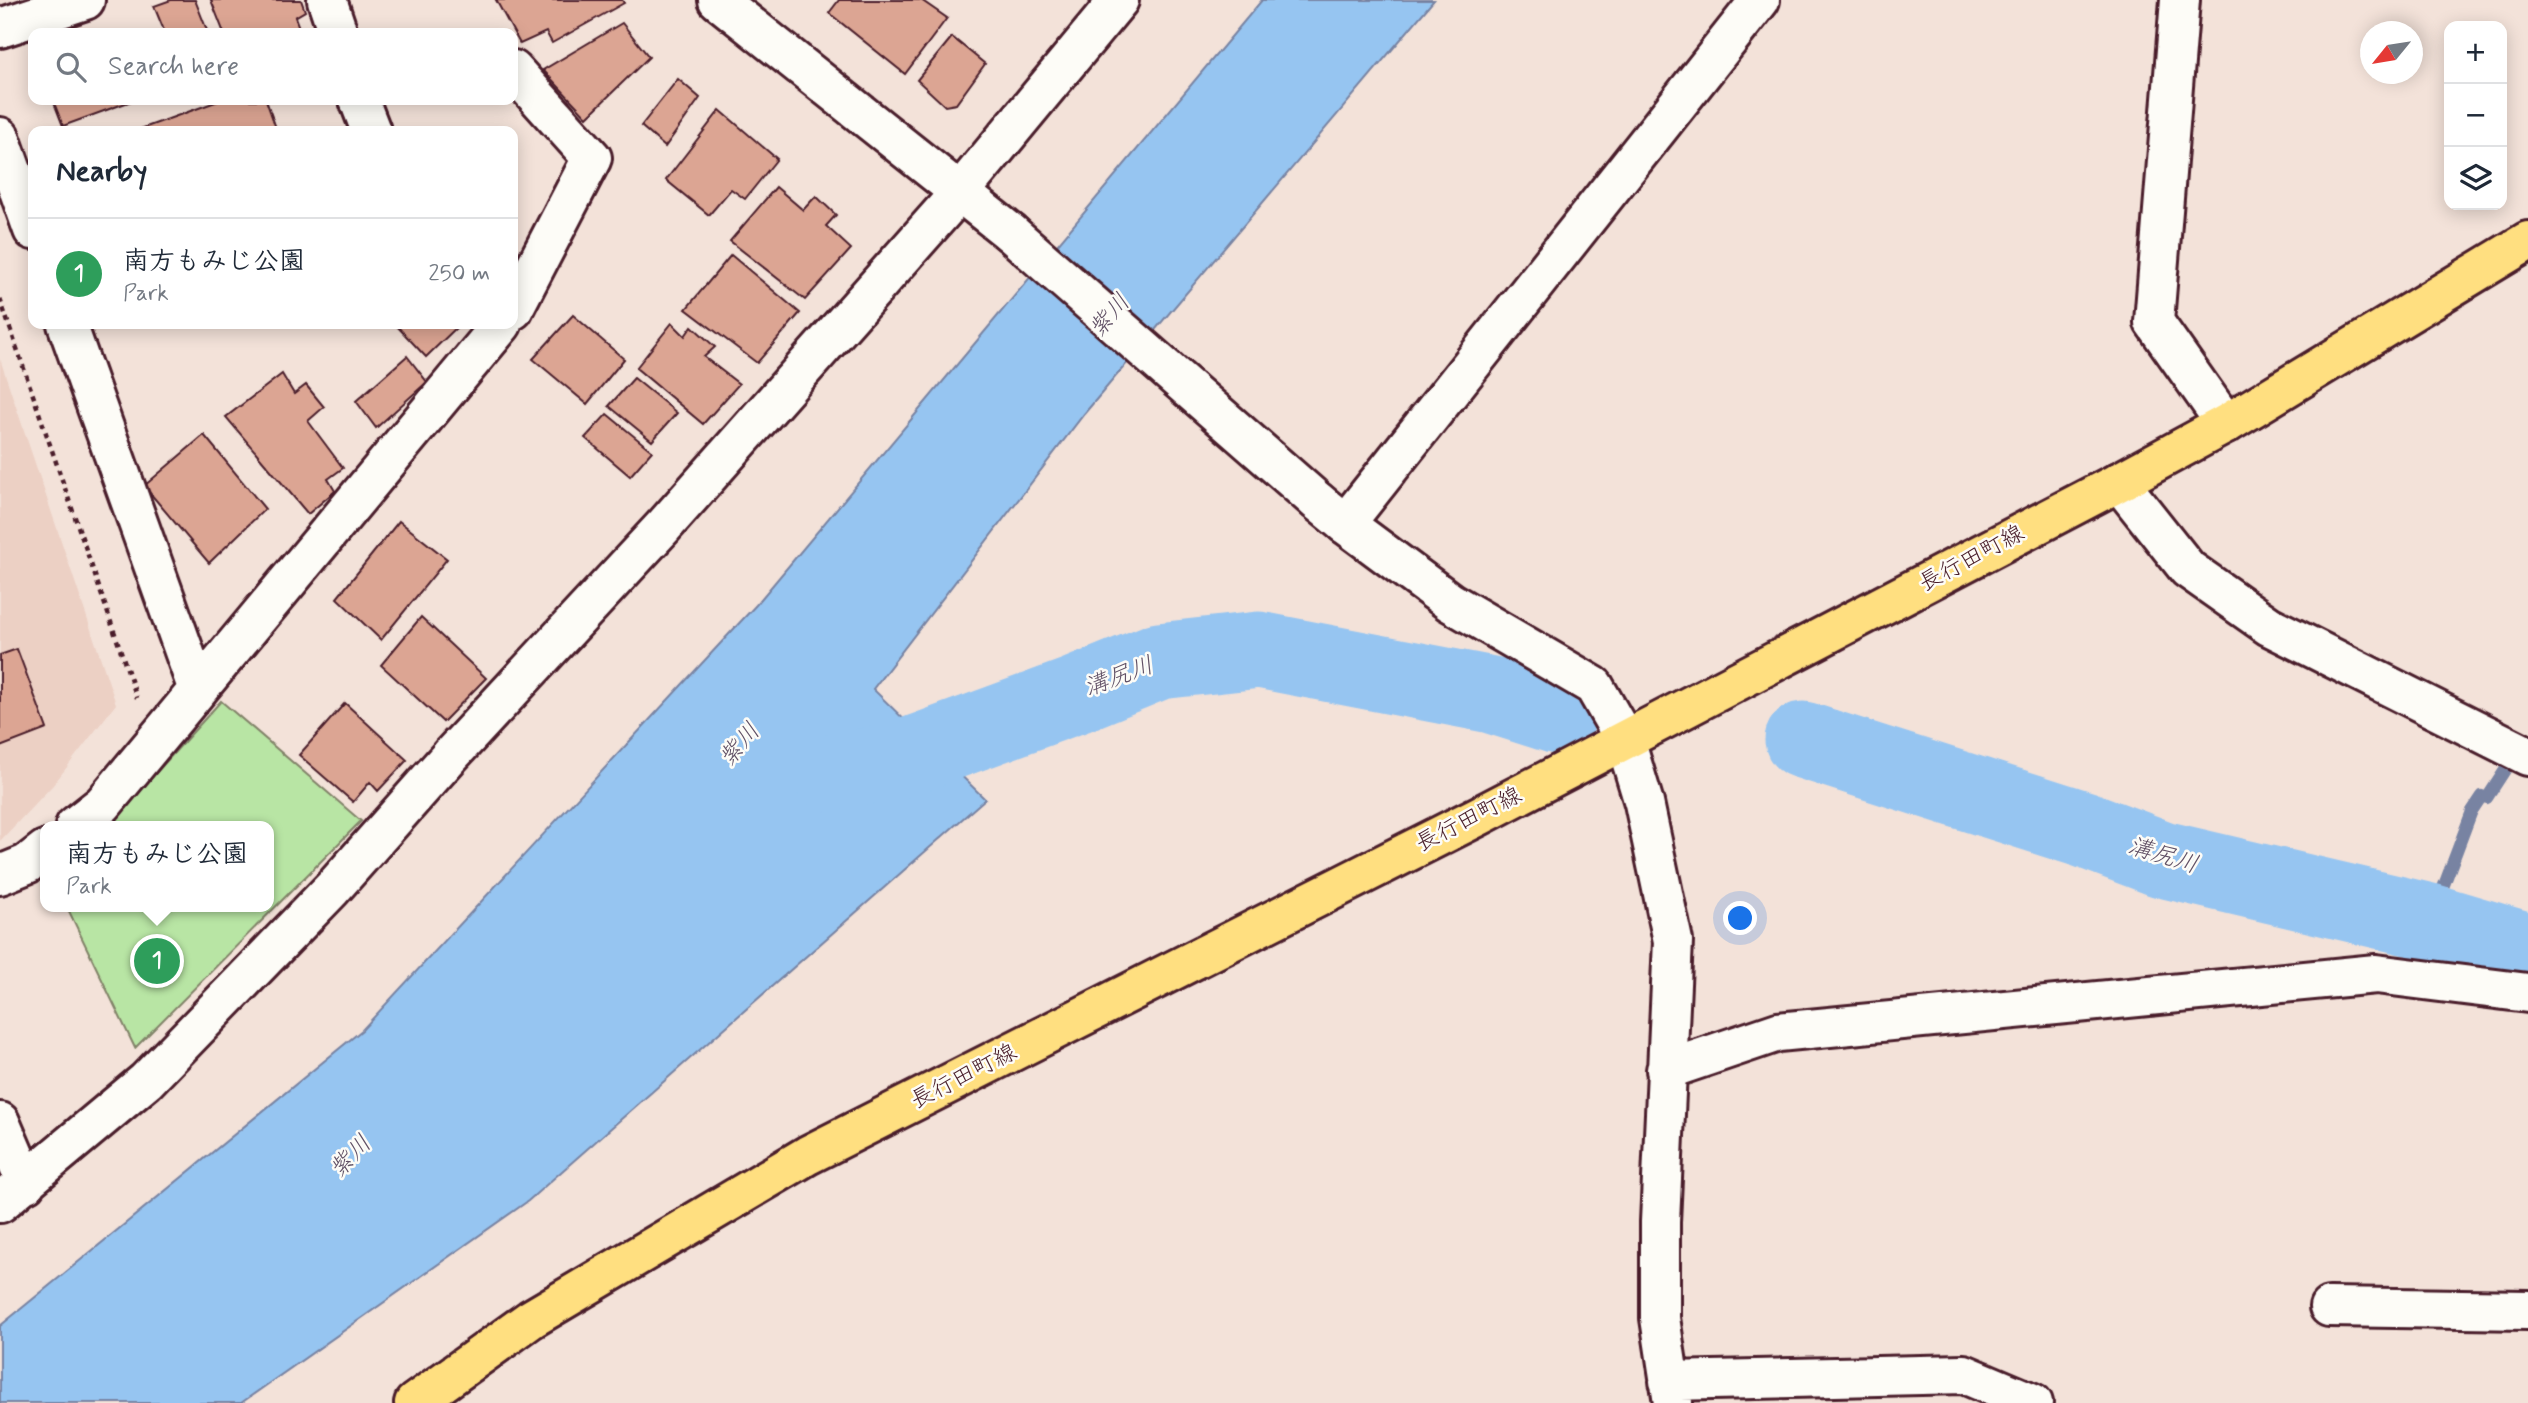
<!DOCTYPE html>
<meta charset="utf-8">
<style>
body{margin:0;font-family:Mynerve,"Klee One",sans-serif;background:#f2f2f3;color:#1f2937}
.controls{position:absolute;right:21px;top:21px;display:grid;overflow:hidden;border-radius:14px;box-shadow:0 4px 18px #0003}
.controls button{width:63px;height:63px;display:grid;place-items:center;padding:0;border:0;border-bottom:2px solid #e0e1e3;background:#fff;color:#1f2937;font:35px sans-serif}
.compass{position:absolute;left:2360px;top:21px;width:63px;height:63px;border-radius:50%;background:#fff;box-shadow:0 4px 18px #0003;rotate:240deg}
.you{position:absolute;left:1741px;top:919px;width:24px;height:24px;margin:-18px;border:5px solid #fff;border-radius:50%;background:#1a73e8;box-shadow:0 0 0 10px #1a73e833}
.badge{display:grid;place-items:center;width:46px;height:46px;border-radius:50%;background:#0b8043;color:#fff;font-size:23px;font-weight:700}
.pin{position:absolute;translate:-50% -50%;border:4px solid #fff;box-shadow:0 2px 7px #0006}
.popup{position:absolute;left:40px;top:821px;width:234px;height:91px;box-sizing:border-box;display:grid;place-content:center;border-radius:14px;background:#fff;filter:drop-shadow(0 2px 5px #0005);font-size:23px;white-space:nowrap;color:#747a83}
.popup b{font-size:26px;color:#1f2937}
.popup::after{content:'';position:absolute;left:50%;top:100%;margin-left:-14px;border:14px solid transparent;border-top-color:#fff}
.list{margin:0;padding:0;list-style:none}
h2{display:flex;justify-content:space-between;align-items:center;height:91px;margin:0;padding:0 28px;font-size:30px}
h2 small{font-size:23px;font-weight:400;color:#747a83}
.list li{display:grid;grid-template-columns:46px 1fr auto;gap:21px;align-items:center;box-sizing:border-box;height:112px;padding:0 28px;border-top:2px solid #e0e1e3}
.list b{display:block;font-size:26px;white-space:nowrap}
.list p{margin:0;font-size:23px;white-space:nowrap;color:#747a83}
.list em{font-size:23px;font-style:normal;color:#747a83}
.icon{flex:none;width:38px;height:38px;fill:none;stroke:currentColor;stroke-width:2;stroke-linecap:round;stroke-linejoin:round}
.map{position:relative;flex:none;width:2528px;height:1403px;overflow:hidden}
.search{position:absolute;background:#fff;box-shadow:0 4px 18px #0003;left:28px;top:28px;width:490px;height:77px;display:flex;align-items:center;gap:18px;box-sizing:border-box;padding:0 24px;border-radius:14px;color:#747a83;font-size:26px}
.panel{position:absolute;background:#fff;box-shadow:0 4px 18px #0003;left:28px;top:126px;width:490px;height:203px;border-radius:14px}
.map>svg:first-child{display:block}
.built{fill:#ecd0c4}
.green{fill:#b8e5a4;stroke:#818268;stroke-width:2}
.water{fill:#96c5f1;stroke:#7883a2;stroke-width:2}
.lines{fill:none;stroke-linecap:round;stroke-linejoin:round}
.stream{stroke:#7883a2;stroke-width:12}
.river{stroke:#96c5f1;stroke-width:77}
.building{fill:#dca593;stroke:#4a1f2b;stroke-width:2}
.minor-casing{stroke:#4a1f2b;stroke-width:44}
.tertiary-casing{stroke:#4a1f2b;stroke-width:44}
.primary-casing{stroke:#4a1f2b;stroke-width:44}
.path{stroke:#4a1f2b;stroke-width:4.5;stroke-dasharray:5 5;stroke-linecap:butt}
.minor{stroke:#fdfcf7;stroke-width:38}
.tertiary{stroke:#fdfcf7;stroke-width:38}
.primary{stroke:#ffdf80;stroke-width:38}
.labels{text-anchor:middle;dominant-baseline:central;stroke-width:5;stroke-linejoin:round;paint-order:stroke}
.street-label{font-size:23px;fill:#4a1f2b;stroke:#fdfcf7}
.water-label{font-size:24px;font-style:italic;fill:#615166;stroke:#fdfcf7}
</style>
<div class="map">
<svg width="2528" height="1403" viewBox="0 0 2528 1403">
<rect width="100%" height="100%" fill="#f3e2d9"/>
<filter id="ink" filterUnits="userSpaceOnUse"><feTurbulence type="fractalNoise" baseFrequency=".0143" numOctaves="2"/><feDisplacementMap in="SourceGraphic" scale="14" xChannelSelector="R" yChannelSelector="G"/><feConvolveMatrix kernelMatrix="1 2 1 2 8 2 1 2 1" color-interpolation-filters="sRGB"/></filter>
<g filter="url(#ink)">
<path class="built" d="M0 359 116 704 53 785 0 841Z"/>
<path class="green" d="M221 701 361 821 135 1048 67 907H269V826H108Z"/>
<path class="water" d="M1262 0H1434L1084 414 873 689 985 799 528 1201 241 1403H0V1326L362 1030 756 605Z"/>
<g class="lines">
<path class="stream" d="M2430 922 2472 811 2482 796 2487 798 2516 753"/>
<path class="river" d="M1803 740 2083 829 2162 859 2430 922 2528 951
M830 773 899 760 1076 695 1159 661 1259 650 1492 695 1558 716"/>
</g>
<path class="building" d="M171 0H195L208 33H165L154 6Z
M211 0H301L305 11 295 17 301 33H224Z
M496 0H622L624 3 552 43 546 32 520 44Z
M839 0H921L947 18 905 74 829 13Z
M622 23 649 57 587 117 543 70Z
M952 37 985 64 956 104 945 106 917 80Z
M678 79 700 98 665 147 641 126Z
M53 100H134L63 126Z
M221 100H266L277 131H135Z
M720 110 777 159 745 199 731 189 709 215 666 180Z
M776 187 803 210 816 196 836 215 826 226 851 249 805 300 730 241Z
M731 255 800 313 757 363 686 309Z
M573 315 624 359 587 404 533 359Z
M672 323 685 336 692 326 715 347 704 357 739 384 703 424 636 368Z
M395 324H460L426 357Z
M407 356 427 382 376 428 356 401Z
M282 374 294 394 306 385 324 407 308 421 343 468 328 479 335 491 308 514 226 417Z
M634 378 677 413 652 441 609 406Z
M607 414 652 451 630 476 585 438Z
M204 435 265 509 209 563 144 486Z
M399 521 447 559 381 640 337 598Z
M421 617 486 678 443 722 381 665Z
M17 649 47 729 0 747V655Z
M345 703 407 760 378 791 370 782 353 802 299 755Z"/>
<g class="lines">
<defs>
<path id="minor" d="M327 0 338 33
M2180 0 2154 322 2226 424
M0 28 85 0
M513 70 592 158 513 310
M359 100 371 131
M0 137 33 230
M1011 233 1317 501
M67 324 198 690
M2119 482 2188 569 2269 626 2528 756
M1345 524 1760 0
M1625 740 1644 803 1673 941 1660 1222V1318L1673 1403
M75 826 103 804 502 324
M0 875 27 864 45 850
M1666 1070 1778 1032 2376 974 2528 993
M0 1122 26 1183
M0 1203 146 1081 332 889 450 756 664 526 961 191 1119 0
M2329 1307 2528 1310
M1669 1381 1964 1374 2033 1403"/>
<path id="tertiary" d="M718 0 1011 233
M1317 501 1345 524 1450 602 1594 686 1625 740"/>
<path id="primary" d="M414 1403 531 1319 808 1155 1479 816 2119 482 2226 424 2528 241"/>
</defs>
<use href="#minor" class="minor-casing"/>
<use href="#tertiary" class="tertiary-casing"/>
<use href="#primary" class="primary-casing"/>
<path class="path" d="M0 299 137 698"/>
<use href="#minor" class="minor"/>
<use href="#tertiary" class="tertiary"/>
<use href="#primary" class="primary"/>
</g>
</g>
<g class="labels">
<g class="street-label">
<text transform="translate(1972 559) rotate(-28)">長行田町線</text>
<text transform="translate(1469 820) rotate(-27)">長行田町線</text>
<text transform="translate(964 1077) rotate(-27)">長行田町線</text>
</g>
<g class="water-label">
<text transform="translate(1110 316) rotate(-49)">紫川</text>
<text transform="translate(1119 677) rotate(-20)">溝尻川</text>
<text transform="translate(740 745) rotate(-49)">紫川</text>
<text transform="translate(2163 856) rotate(17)">溝尻川</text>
<text transform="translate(351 1157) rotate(-46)">紫川</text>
</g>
</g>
</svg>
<div class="controls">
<button>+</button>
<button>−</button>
<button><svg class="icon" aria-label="layers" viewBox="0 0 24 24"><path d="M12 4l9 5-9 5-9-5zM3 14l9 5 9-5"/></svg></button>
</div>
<svg class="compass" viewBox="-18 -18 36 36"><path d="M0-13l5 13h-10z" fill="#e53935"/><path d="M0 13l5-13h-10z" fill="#747a83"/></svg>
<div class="you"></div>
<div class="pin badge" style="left:157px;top:961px;background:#2e9e5b">1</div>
<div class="popup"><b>南方もみじ公園</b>Park</div>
<div class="search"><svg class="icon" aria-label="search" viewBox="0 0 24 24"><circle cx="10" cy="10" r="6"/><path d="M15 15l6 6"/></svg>Search here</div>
<section class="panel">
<h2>Nearby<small></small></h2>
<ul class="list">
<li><span class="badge" style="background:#2e9e5b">1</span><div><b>南方もみじ公園</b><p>Park</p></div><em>250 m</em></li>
</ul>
</section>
</div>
